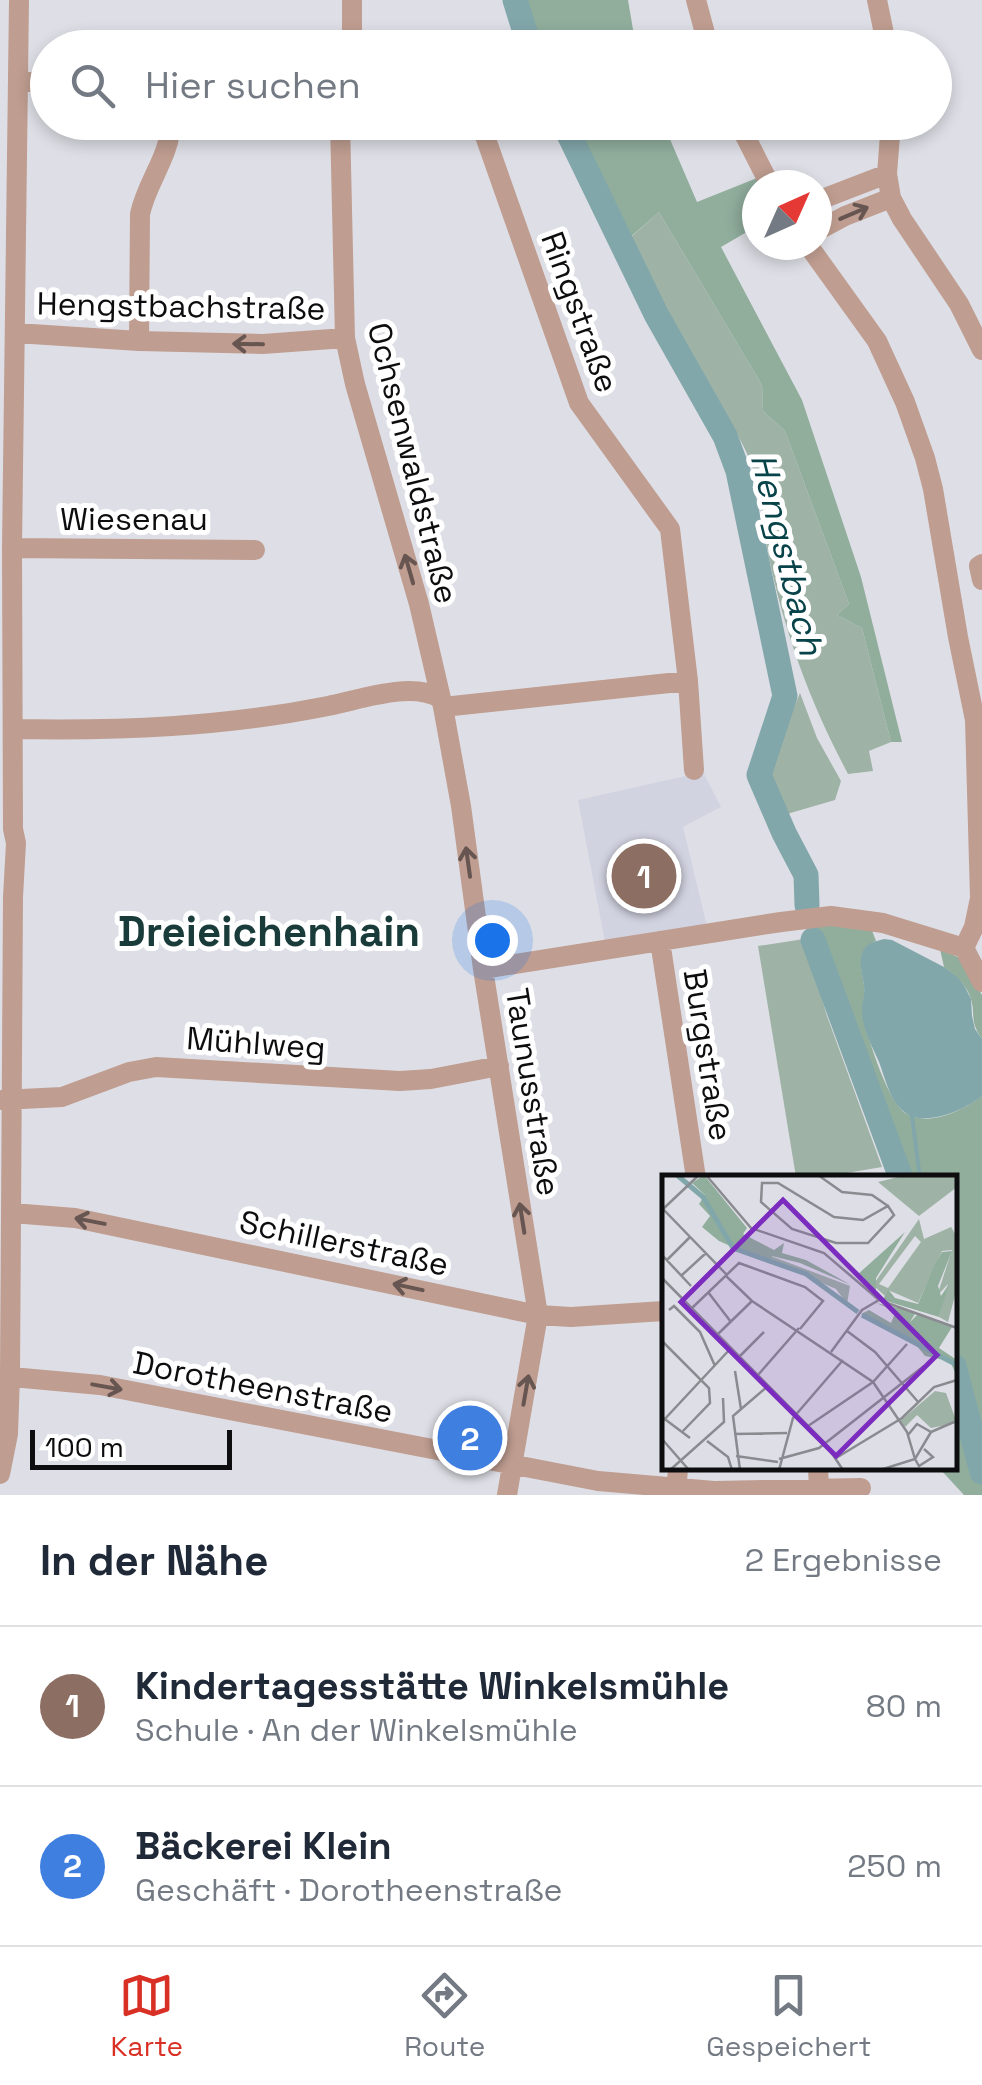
<!DOCTYPE html>
<html lang="de">
<meta charset="utf-8">
<style>
body{margin:0;font-family:"Space Grotesk",sans-serif;background:#f6f6f7;color:#1f2937}
.compass{position:absolute;left:742px;top:170px;width:90px;height:90px;border-radius:50%;background:#fff;box-shadow:0 5px 15px #0003;rotate:45deg}
.scale{position:absolute;left:30px;bottom:25px;width:202px;box-sizing:border-box;padding-left:10px;border:5px solid #0d0d0f;border-top:0;font-size:28px;line-height:35px;white-space:nowrap;color:#0d0d0f;-webkit-text-stroke:8px #fff;paint-order:stroke}
.you{position:absolute;left:492px;top:940px;width:35px;height:35px;margin:-25px;border:8px solid #fff;border-radius:50%;background:#1a73e8;box-shadow:0 0 0 15px #1a73e833}
.badge{display:grid;place-items:center;width:65px;height:65px;border-radius:50%;background:#d93025;color:#fff;font-size:32px;font-weight:700}
.pin{position:absolute;translate:-50% -50%;border:5px solid #fff;box-shadow:0 2px 10px #0006}
.list{margin:0;padding:0;list-style:none}
h2{display:flex;justify-content:space-between;align-items:center;height:130px;margin:0;padding:0 40px;font-size:42px}
h2 small{font-size:32px;font-weight:400;color:#747a83}
.list li{display:grid;grid-template-columns:65px 1fr auto;gap:30px;align-items:center;box-sizing:border-box;height:160px;padding:0 40px;border-top:2px solid #e0e1e3}
.list b{display:block;font-size:38px;white-space:nowrap}
.list p{margin:0;font-size:32px;white-space:nowrap;color:#747a83}
.list em{font-size:32px;font-style:normal;color:#747a83}
.icon{flex:none;width:55px;height:55px;fill:none;stroke:currentColor;stroke-width:2;stroke-linecap:round;stroke-linejoin:round}
.map{position:relative;flex:none;width:982px;height:1495px;overflow:hidden}
.search{position:absolute;background:#fff;box-shadow:0 5px 15px #0003;left:30px;right:30px;top:30px;height:110px;display:flex;align-items:center;gap:25px;box-sizing:border-box;padding:0 35px;border-radius:55px;color:#747a83;font-size:38px}
.sheet{height:450px;background:#fff}
nav{display:flex;justify-content:space-around;align-items:center;box-sizing:border-box;height:140px;border-top:2px solid #e0e1e3;background:#fff;font-size:28px;color:#747a83}
nav a{display:grid;justify-items:center;gap:5px}
nav .on{color:#d93025}
.map>svg:first-child{display:block}
.built{fill:#d1d3e1}
.green{fill:#9eb3a6}
.forest{fill:#91ae9d}
.water{fill:#82a7aa}
.lines{fill:none;stroke-linecap:round;stroke-linejoin:round}
.stream{stroke:#82a7aa;stroke-width:4}
.river{stroke:#82a7aa;stroke-width:25}
.minor{stroke:#bf9d90;stroke-width:20}
.oneway{stroke:#665550}
.labels{text-anchor:middle;dominant-baseline:central;stroke-width:10;stroke-linejoin:round;paint-order:stroke}
.street-label{font-size:32px;fill:#0d0d0f;stroke:#fff}
.water-label{font-size:35px;font-style:italic;fill:#074348;stroke:#fff}
.district-label{font-size:42px;font-weight:bold;fill:#193b39;stroke:#fff}
.inset-river{fill:none;stroke:#82a7aa;stroke-width:5}
.inset-road{fill:none;stroke:#8a8b90;stroke-width:2.5}
.view{fill:#7b2cbf;fill-opacity:0.15;stroke:#7b2cbf;stroke-width:5}
.inset-edge{fill:none;stroke:#0d0d0f;stroke-width:5}
</style>
<div class="map">
<svg width="982" height="1495" viewBox="0 0 982 1495">
<rect width="100%" height="100%" fill="#dedfe6"/>
<path class="built" d="M703 772 721 807 683 827 707 926 605 942 578 800Z"/>
<path class="green" d="M659 212 762 385 763 411 785 431 849 604 837 615 862 628 891 742 869 751 873 771 848 774C810 702 786 637 769 558 763 529 761 487 750 460 735 425 711 395 691 361 668 322 649 279 630 238Z
M800 693 817 738 841 781 835 800 787 814 768 771Z
M804 939 827 1016 882 1167 823 1177H796L758 946Z"/>
<path class="forest" d="M508 0H628L636 47H523Z
M556 123H663L697 202 757 178 762 185H757V226L721 247 802 400 861 577 902 742H891L862 628 837 615 849 604 785 431 763 411 762 385 659 212 617 249Z
M819 925 871 928 876 941C854 952 862 966 864 986 865 998 862 1009 864 1021 869 1041 889 1105 907 1114 931 1127 963 1110 982 1096V1495H964L939 1468H954V1178L893 1177 813 952 809 930Z
M940 949 960 958 982 995V1039C969 1020 976 1017 971 999 967 985 955 976 944 967Z"/>
<path class="water" d="M884 939 892 940 944 967 958 978 965 987 971 999 972 1016 975 1029 982 1039V1096C965 1110 922 1129 903 1111 890 1100 885 1078 879 1062 872 1046 862 1028 862 1010 862 1003 865 995 864 987 863 974 857 961 864 949 869 942 877 941 884 939Z"/>
<g class="lines">
<path class="stream" d="M912 1116 920 1178"/>
<path class="river" d="M515 0 530 48
M563 122 656 314 725 436 738 471 785 696 759 775 784 833 806 875 807 905
M813 940 901 1178
M954 1366 982 1472"/>
<path class="minor" d="M696 0 709 48
M877 0 887 48
M352 48V0
M18 82H48
M340 122 345 338 355 384 419 604 443 707 461 806 483 969 538 1315 507 1495
M738 122 770 185
M891 122 887 174 891 198 902 219 959 304 982 350
M817 201 887 174
M817 231 845 216 891 198
M808 245 877 341 905 402 925 458 933 489 958 637 975 720 980 898 974 927 964 948
M16 333 139 341 263 344 345 338
M139 341 140 214C147 181 170 157 171 122
M12 548 255 550
M982 564 979 566 982 580
M688 681 694 770
M443 707 688 681 670 529 579 403 480 122
M13 729C119 731 224 727 328 706 360 700 410 681 440 698
M660 941 696 1178
M964 948 982 982
M483 969 781 922 831 916 883 923 964 948
M2 1100 62 1097 129 1072 156 1067 400 1081 431 1079 499 1066
M12 1213 75 1218 538 1315 571 1317 664 1311
M0 1376 100 1385 598 1481 714 1491 861 1488
M818 1468 819 1489
M0 1474 8 1434 10 1376 13 897 16 843 13 829 12 548 19 0
M676 1495 678 1468"/>
</g>
<defs><path id="oneway-shaft" d="M-6 0H5M1.5-3L5.5 0L1.5 3" fill="none" stroke-width="1.6" stroke-linecap="round" stroke-linejoin="round" transform="scale(2.5)"/></defs>
<g class="oneway">
<use href="#oneway-shaft" transform="translate(854 213) rotate(-23)"/>
<use href="#oneway-shaft" transform="translate(248 344) rotate(-179)"/>
<use href="#oneway-shaft" transform="translate(409 569) rotate(-106)"/>
<use href="#oneway-shaft" transform="translate(468 862) rotate(-98)"/>
<use href="#oneway-shaft" transform="translate(522 1218) rotate(-99)"/>
<use href="#oneway-shaft" transform="translate(90 1221) rotate(-169)"/>
<use href="#oneway-shaft" transform="translate(408 1287) rotate(-168)"/>
<use href="#oneway-shaft" transform="translate(107 1387) rotate(10)"/>
<use href="#oneway-shaft" transform="translate(526 1390) rotate(-80)"/>
</g>
<g class="labels">
<g class="street-label">
<text transform="translate(181 306) rotate(1)">Hengstbachstraße</text>
<text transform="translate(580 312) rotate(70)">Ringstraße</text>
<text transform="translate(413 463) rotate(76)">Ochsenwaldstraße</text>
<text x="134" y="519">Wiesenau</text>
<text transform="translate(256 1043) rotate(4)">Mühlweg</text>
<text transform="translate(708 1055) rotate(81)">Burgstraße</text>
<text transform="translate(533 1092) rotate(81)">Taunusstraße</text>
<text transform="translate(344 1243) rotate(12)">Schillerstraße</text>
<text transform="translate(263 1387) rotate(11)">Dorotheenstraße</text>
</g>
<g class="water-label">
<text transform="translate(787 554) rotate(76)">Hengstbach</text>
</g>
<g class="district-label">
<text x="269" y="931">Dreieichenhain</text>
</g>
</g>
<g transform="translate(662 1175)">
<rect width="295" height="295" fill="#dedfe6"/>
<path d="M244 0H295V12L257 41 216 7ZM257 44 262 64 289 52 295 62V113L286 147 277 142 286 109 275 121 290 75 280 76 256 128 226 115 223 121 211 110ZM253 61 259 67 226 113 217 109ZM109 81 188 111 185 129 174 114 109 86ZM273 216 284 218 295 248 269 253 255 240 243 252 238 246Z" fill="#9eb3a6" fill-rule="evenodd"/>
<path d="M42 0 85 53 81 59 112 75 122 68 120 78 144 85 189 110 138 88 110 81 109 89 57 66 40 52 48 41 37 29 43 20 30 8ZM243 57 214 103V117L195 100ZM290 76 276 111 279 121 287 109 277 142 221 125 226 114 233 123 256 129 273 89 280 77ZM214 128 254 137 248 147 257 138 290 152 277 173 295 185V202L288 186 263 181 250 165 199 139 207 135 229 148 234 136Z" fill="#91ae9d"/>
<path class="inset-river" d="M15 0 41 22 71 73 144 99 196 137M200 140 295 190"/>
<path class="inset-road" d="M44 0 89 53 162 78 217 125M156 0 180 17 210 20 226 31M100 8H116L172 42 201 45 226 31 232 40 206 68H174L130 54 99 27ZM1 34 64 99M0 35 37 0M0 80 29 111M5 85 28 62M20 100 44 78M63 100 90 126 211 207 245 257 253 284M0 103 163 268 181 295M46 117 69 147M217 125 295 153M30 133 77 88 143 112 161 126 138 154M7 135 12 131 38 157 53 191M185 156 213 177 257 228M56 159 90 126M0 166 47 213 48 228 21 256M169 177 200 135 217 125M77 182 102 157M73 196 79 234M96 200 137 153M0 242 28 263M0 247 69 173M146 251 211 207 245 169M72 259 125 258M246 260 255 249 269 257M0 264 27 295M45 266 66 282 70 295M74 281 116 287M174 283 240 243 272 212 295 205M117 284 157 273 262 191M253 284 257 291 271 282 262 274M8 295 62 247 61 223M78 295 71 241 106 211M117 295 131 243 181 185M218 295 253 284 269 257 292 247"/>
<path class="view" d="M121 25 275 180 174 281 19 127Z"/>
<rect width="295" height="295" class="inset-edge"/>
</g>
</svg>
<svg class="compass" viewBox="-18 -18 36 36"><path d="M0-13l5 13h-10z" fill="#e53935"/><path d="M0 13l5-13h-10z" fill="#747a83"/></svg>
<div class="scale">100 m</div>
<div class="you"></div>
<div class="pin badge" style="left:644px;top:876px;background:#8d6e63">1</div>
<div class="pin badge" style="left:470px;top:1438px;background:#3f7fe0">2</div>
<div class="search"><svg class="icon" aria-label="search" viewBox="0 0 24 24"><circle cx="10" cy="10" r="6"/><path d="M15 15l6 6"/></svg>Hier suchen</div>
</div>
<section class="sheet">
<h2>In der Nähe<small>2 Ergebnisse</small></h2>
<ul class="list">
<li><span class="badge" style="background:#8d6e63">1</span><div><b>Kindertagesstätte Winkelsmühle</b><p>Schule · An der Winkelsmühle</p></div><em>80 m</em></li>
<li><span class="badge" style="background:#3f7fe0">2</span><div><b>Bäckerei Klein</b><p>Geschäft · Dorotheenstraße</p></div><em>250 m</em></li>
</ul>
</section>
<nav>
<a class="on"><svg class="icon" aria-label="map" viewBox="0 0 24 24"><path d="M3 6l6-2 6 2 6-2v14l-6 2-6-2-6 2zM9 4v14M15 6v14"/></svg>Karte</a>
<a><svg class="icon" aria-label="directions" viewBox="0 0 24 24"><path d="M12 3l9 9-9 9-9-9zM9 14v-3h6M13 9l2 2-2 2"/></svg>Route</a>
<a><svg class="icon" aria-label="saved" viewBox="0 0 24 24"><path d="M7 4h10v16l-5-4-5 4z"/></svg>Gespeichert</a>
</nav>
